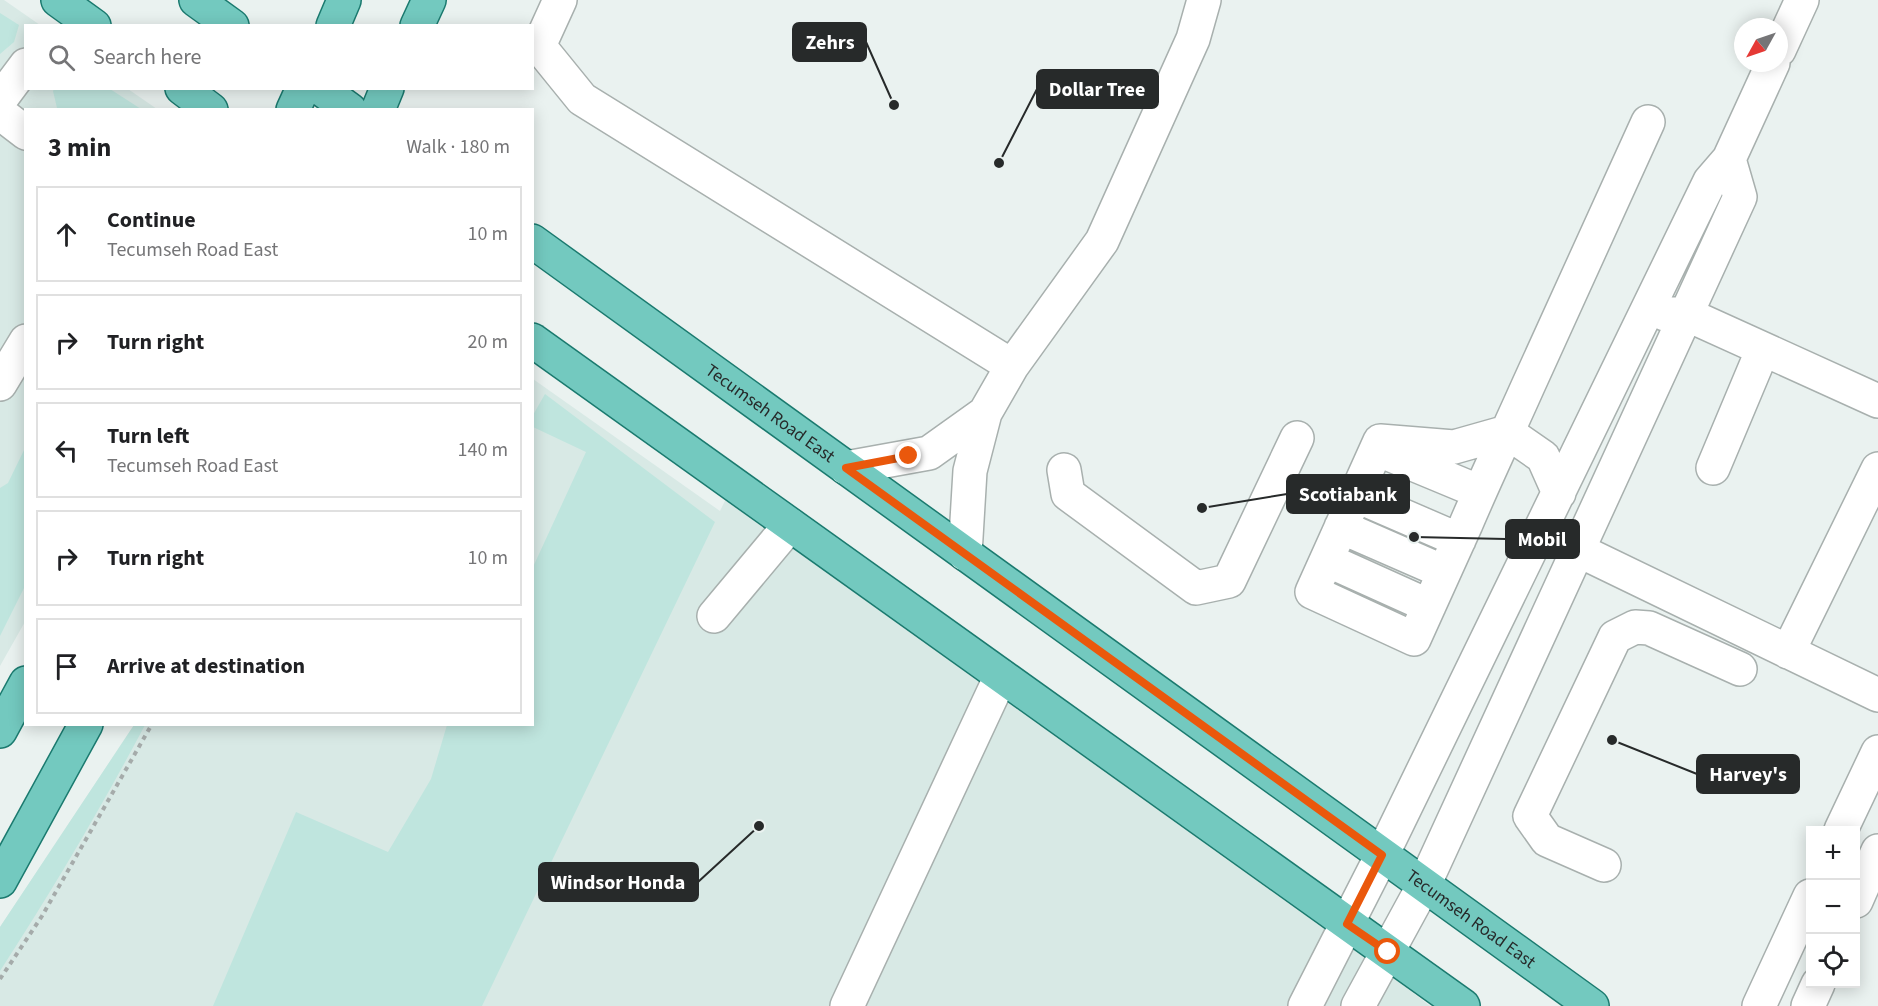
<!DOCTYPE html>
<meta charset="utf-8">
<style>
body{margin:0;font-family:"Source Sans 3",sans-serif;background:#f2f2f2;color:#202124}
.controls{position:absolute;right:18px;bottom:18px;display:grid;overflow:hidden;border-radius:0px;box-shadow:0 3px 15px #0003}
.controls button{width:54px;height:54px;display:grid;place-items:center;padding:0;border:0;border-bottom:2px solid #e0e0e0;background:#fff;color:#202124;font:30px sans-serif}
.compass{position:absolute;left:1734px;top:18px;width:54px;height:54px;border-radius:50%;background:#fff;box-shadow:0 3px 15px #0003;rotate:230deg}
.stop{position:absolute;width:18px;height:18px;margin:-14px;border:4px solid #ea580c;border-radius:50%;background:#fff}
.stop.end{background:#ea580c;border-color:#fff;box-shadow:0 2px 6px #0008}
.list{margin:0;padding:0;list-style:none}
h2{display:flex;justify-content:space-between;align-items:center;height:78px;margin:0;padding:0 24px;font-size:26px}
h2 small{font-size:20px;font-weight:400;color:#757577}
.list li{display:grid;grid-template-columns:39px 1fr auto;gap:18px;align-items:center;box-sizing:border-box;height:96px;margin:0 12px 12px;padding:0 12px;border:2px solid #e0e0e0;border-radius:0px}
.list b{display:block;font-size:22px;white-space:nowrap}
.list p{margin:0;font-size:20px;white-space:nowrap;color:#757577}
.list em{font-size:20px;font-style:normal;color:#757577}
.icon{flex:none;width:33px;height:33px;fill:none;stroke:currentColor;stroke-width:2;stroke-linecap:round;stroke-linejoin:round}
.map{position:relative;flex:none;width:1878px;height:1006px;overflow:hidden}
.search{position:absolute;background:#fff;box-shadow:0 3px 15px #0003;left:24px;top:24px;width:510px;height:66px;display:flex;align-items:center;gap:15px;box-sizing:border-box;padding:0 21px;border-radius:0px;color:#757577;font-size:22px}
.panel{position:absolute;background:#fff;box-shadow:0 3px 15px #0003;left:24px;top:108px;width:510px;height:618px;border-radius:0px}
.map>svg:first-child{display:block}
.built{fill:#d8e9e5}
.green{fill:#bfe5de}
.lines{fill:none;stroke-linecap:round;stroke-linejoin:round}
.minor-casing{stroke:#a8b0ae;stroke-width:36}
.major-casing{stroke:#1b7a6f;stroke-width:36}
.path{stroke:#a5abaa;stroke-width:4;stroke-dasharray:4.5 4.5;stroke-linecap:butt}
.minor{stroke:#fff;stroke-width:33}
.major{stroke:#73c9bf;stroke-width:33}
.route{stroke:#ea580c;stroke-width:8}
.labels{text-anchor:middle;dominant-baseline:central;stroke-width:5;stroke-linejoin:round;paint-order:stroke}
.street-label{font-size:18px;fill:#272a2a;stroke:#eaf2f0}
.leader{fill:none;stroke:#272a2a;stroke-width:2}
.callout-dot{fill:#272a2a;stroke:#eaf2f0;stroke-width:2}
.callout{fill:#272a2a;stroke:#272a2a;stroke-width:2}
.callout-label{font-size:20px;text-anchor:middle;font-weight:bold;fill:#fff}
</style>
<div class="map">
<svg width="1878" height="1006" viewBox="0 0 1878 1006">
<rect width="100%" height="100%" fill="#eaf2f0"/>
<path class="built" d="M0 0H4L40 25 26 26V88L128 89 157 109 26 110V620L0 666Z
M533 379 720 511 740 470 1430 1006H0V927L134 725 532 724Z"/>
<path class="green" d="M0 13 19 25 14 42 0 54Z
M55 88 110 89 141 109H60L57 108 53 91Z
M545 394 715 522 482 1006H213L296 812 388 852 431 779 447 725 532 724 533 567 586 452 533 427V415Z
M25 448V586L0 636V488L8 483Z
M134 725H145C101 808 52 891 0 971V927Z"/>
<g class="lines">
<defs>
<path id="minor" d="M560 0 539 46 582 99 1012 366
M1779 50 1802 0
M0 100 26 65
M0 113 26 133
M1665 314H1686L1878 401
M0 384 26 341
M1379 450 1480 492
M846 468 929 453 985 413
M1713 468 1763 349
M1064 470 1068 494 1196 588 1229 581 1297 438
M1559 493 1543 457 1507 432 1454 447 1380 441 1312 592 1414 639 1466 524C1486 477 1508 431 1528 386 1568 298 1608 210 1648 122
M1355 495 1459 540
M1341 527 1444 572
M1578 550 1878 695
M965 554 970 471 985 413 1012 366 1102 241 1193 39 1204 0
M1327 560 1429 606
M714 616 790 525
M1788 652 1878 469
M1841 830 1878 752
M1604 865 1547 840 1530 816 1615 637 1635 627 1649 628 1740 669
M1856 901 1878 851
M847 1006 1001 676
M1305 1006 1382 855 1710 181 1729 159 1773 63
M1358 1006 1424 885 1740 197 1729 159
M1759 1006 1810 896
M1808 1006 1818 984"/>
<g id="major">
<path d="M58 0 94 26"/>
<path d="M196 0 232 26"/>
<path d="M333 26 344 0"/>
<path d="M417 26 429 0"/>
<path d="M182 88 211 110"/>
<path d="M320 88 350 110"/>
<path d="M293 110 303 88"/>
<path d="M378 110 387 88"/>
<path id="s1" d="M532 241 1592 1006"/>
<path d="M532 340 1463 1006"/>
<path d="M0 731 26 683"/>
<path d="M0 881 86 724"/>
</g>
</defs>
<use href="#minor" class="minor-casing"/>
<use href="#major" class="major-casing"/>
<path class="path" d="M0 979 42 916 152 724"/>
<use href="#minor" class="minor"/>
<use href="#major" class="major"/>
</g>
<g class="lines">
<path class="route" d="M909 456 846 468 1382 855 1347 924 1388 952"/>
</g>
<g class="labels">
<g class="street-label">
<text stroke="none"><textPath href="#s1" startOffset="294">Tecumseh Road East</textPath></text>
<text stroke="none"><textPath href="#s1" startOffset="1158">Tecumseh Road East</textPath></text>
</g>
</g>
<path class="leader" d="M894 105L866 42M999 163L1037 89M1202 508L1287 494M1414 537L1506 539M1612 740L1697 774M759 826L698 882"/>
<g class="callout-dot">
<circle cx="894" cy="105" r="6"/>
<circle cx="999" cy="163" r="6"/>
<circle cx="1202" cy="508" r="6"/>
<circle cx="1414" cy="537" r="6"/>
<circle cx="1612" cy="740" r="6"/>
<circle cx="759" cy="826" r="6"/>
</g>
<g class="callout">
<rect x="793" y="23" width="73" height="38" rx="6"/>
<rect x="1037" y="70" width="121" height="38" rx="6"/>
<rect x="1287" y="475" width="122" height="38" rx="6"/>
<rect x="1506" y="520" width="73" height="38" rx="6"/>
<rect x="1697" y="755" width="102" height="38" rx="6"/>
<rect x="539" y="863" width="159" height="38" rx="6"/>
</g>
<g class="callout-label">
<text x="830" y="49">Zehrs</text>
<text x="1097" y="96">Dollar Tree</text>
<text x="1348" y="501">Scotiabank</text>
<text x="1542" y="546">Mobil</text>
<text x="1748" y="781">Harvey's</text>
<text x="618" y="889">Windsor Honda</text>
</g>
</svg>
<div class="controls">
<button>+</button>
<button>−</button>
<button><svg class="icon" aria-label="locate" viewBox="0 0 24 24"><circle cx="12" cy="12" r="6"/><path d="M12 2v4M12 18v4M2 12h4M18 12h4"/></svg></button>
</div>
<svg class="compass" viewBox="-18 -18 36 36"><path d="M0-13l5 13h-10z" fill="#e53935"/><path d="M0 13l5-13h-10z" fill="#757577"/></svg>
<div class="stop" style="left:1388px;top:952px"></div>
<div class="stop end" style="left:909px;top:456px"></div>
<div class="search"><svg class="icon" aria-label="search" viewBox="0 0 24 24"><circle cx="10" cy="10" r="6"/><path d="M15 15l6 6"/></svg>Search here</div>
<section class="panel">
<h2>3 min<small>Walk · 180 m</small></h2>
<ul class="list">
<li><svg class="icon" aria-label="ahead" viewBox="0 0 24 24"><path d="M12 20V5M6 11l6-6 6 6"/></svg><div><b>Continue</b><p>Tecumseh Road East</p></div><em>10 m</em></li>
<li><svg class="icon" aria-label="right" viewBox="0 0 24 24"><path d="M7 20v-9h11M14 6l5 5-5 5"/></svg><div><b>Turn right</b></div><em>20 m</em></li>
<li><svg class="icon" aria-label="left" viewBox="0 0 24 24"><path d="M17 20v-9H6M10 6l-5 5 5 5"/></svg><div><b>Turn left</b><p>Tecumseh Road East</p></div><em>140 m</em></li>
<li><svg class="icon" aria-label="right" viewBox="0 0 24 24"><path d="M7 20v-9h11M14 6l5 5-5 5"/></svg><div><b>Turn right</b></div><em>10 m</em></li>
<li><svg class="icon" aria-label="arrive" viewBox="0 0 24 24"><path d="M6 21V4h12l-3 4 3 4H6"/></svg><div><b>Arrive at destination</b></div></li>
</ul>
</section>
</div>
